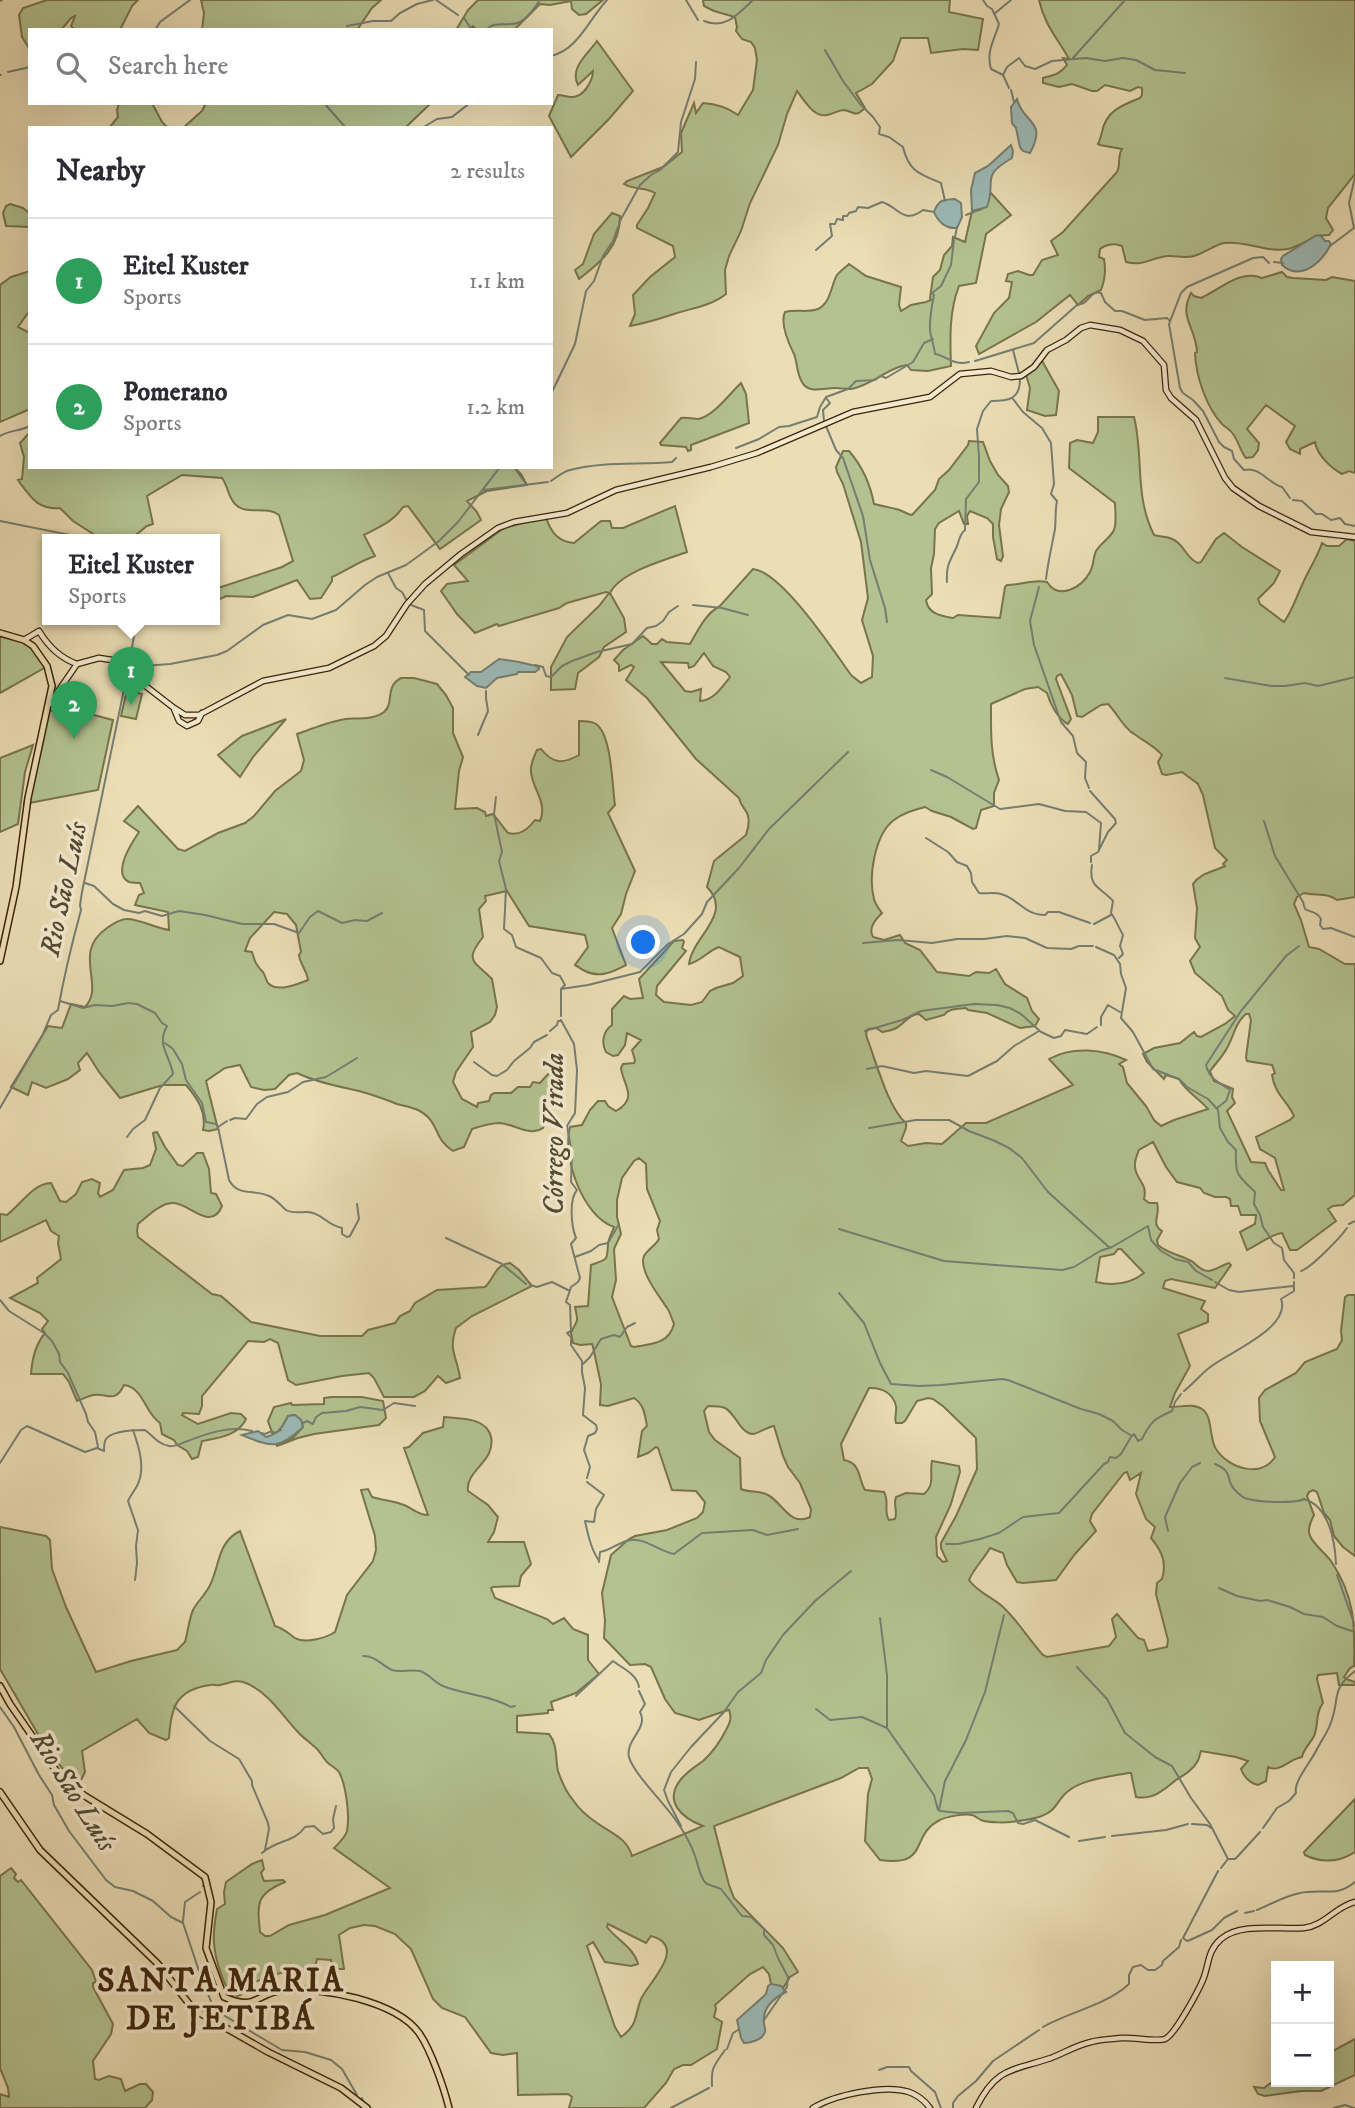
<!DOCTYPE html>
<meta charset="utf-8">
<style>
body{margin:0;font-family:"IM FELL DW Pica",serif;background:#f7f7f7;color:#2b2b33}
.controls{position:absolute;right:21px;bottom:21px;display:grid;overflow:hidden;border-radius:0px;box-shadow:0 7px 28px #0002}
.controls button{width:63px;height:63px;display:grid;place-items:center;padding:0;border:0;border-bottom:2px solid #e1e1e2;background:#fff;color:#2b2b33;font:35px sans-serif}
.you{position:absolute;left:644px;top:943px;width:24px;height:24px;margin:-18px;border:5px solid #fff;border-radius:50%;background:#1a73e8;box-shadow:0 0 0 10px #1a73e833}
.badge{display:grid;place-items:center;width:46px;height:46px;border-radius:50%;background:#8f2418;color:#fff;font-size:23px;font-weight:700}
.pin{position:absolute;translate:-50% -58px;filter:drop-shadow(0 2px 4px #0008)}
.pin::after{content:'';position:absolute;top:37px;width:24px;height:21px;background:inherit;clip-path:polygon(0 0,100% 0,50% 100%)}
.popup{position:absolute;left:42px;top:534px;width:178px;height:91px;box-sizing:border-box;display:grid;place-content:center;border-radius:0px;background:#fff;filter:drop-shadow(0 2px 5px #0005);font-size:23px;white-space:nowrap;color:#7c7c81}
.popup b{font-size:26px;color:#2b2b33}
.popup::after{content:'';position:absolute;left:50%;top:100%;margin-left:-14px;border:14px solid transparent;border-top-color:#fff}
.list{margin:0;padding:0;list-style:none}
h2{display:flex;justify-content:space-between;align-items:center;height:91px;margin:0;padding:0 28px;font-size:30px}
h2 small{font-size:23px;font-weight:400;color:#7c7c81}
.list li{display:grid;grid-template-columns:46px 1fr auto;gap:21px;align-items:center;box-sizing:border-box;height:126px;padding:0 28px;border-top:2px solid #e1e1e2}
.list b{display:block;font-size:26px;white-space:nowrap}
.list p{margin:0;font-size:23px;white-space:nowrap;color:#7c7c81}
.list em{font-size:23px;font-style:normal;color:#7c7c81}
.icon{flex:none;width:38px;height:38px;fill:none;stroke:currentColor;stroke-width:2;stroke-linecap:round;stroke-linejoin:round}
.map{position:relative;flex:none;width:1355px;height:2108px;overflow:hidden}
.search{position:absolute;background:#fff;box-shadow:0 7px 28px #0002;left:28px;top:28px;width:525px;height:77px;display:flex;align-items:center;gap:18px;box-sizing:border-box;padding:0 24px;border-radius:0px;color:#7c7c81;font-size:26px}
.panel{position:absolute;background:#fff;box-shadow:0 7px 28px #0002;left:28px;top:126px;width:525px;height:343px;border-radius:0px}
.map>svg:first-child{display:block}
.green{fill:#b3c290;stroke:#78744c;stroke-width:2;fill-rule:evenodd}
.water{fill:#9bbab7;stroke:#757e71;stroke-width:2}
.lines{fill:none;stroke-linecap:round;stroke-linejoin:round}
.stream{stroke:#757e71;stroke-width:2}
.secondary-casing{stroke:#3c2508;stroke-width:7}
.primary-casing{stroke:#3c2508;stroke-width:8}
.secondary{stroke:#f2e9cf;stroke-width:4.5}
.primary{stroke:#ebddb5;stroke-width:5}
.labels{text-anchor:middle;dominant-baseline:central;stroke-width:7;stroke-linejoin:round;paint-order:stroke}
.water-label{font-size:28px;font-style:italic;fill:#544a34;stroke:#f2e9cf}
.district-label{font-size:33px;font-weight:bold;letter-spacing:2px;fill:#3c2508;stroke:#f2e9cf}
</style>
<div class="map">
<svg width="1355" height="2108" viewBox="0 0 1355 2108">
<rect width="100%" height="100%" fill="#ebddb5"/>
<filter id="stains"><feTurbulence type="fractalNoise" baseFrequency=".00286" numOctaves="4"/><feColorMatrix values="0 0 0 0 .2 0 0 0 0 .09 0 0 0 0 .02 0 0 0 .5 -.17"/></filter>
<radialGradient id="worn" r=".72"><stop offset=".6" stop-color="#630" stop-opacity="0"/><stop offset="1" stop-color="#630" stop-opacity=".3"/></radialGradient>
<path class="green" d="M47 0H138L132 6 120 30 74 29 71 26 75 16 71 18 61 30H30V50L22 37 19 15 23 8Z
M201 0H381L372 8 357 30H202L204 13Z
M478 0H603L586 14 579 15 572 9 571 1 550 5 540 4 514 30H477L473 26 468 30H456L468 10Z
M703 0H950L949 12 983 19 978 50 963 49 931 53 928 38H901L893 61 872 84 856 93 865 108C854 118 856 112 844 110 839 110 833 114 827 115 814 118 804 100 797 91L787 114 778 145 750 203 741 231 729 256 725 270 726 294C711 306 692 308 674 314 659 319 646 323 630 326L635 314 633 295 650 277 675 257 673 246 637 228V225L648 208 655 193C645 187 634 190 624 184L627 181 663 167 682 152 681 133 694 103 696 113 703 103C717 104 727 107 738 115L753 90 757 60 755 48 751 42 742 39 736 31 737 27 735 17 714 11 704 6Z
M1039 0H1355V174L1328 208 1326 218 1333 230 1329 235C1311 235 1305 245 1288 249 1266 253 1246 240 1224 243 1214 245 1205 253 1194 256 1183 259 1172 254 1162 257 1147 260 1143 266 1126 262L1122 246C1115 243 1106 244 1100 249L1099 257 1104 259C1106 270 1105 280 1101 290L1088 296 1078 305 1070 295 1036 322 979 354 976 346 994 313 1009 298 1012 282 1006 281 1008 274 1018 271 1029 275H1033L1042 260 1058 255 1051 241 1063 232 1117 172C1121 164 1117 157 1122 149L1100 145 1098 144C1100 140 1101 136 1102 132 1106 111 1122 105 1140 98L1142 95V88L1138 87 1130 91 1105 85 1097 91H1092L1072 84 1059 87 1043 83V78C1054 75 1060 74 1067 65L1063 58 1069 59C1056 36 1045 26 1039 0Z
M597 41 633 91 609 119 571 157 549 116 558 95C564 95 571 99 577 96 586 93 593 79 593 71L578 85C569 68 588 54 597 41Z
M119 103H152L162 122 168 128H109L118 117 117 110Z
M206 103H431L405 128H183L202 111Z
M990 192 1011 215 986 234 976 283 959 286C949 311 950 340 951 366L928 371 911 370 907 365 902 366C884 371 870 386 851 389 846 389 840 388 835 388 825 388 811 393 804 385 796 376 798 363 794 354 788 342 780 323 785 312 796 309 808 313 818 309 831 303 831 285 837 275 840 271 846 267 849 264L866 276 901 287 899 305 901 311 911 305 926 302 931 300 930 298 933 277 940 270 944 255 952 246 953 237 965 242 972 211C985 211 988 204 990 192Z
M10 204 23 208 29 213 30 227 6 226 3 213 6 206Z
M612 213 620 216C620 247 601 262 579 279L575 270 583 264 594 234Z
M30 271V310L18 327 30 333V409L0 422V285L11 277Z
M1282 272 1287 277 1293 278 1326 280 1332 277 1355 281V473L1349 471 1342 474C1331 468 1317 455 1315 442L1300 449V454L1290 449 1286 442 1295 426 1266 405 1247 429 1259 443 1258 450 1253 457 1246 458C1240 451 1239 442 1233 434 1230 429 1226 428 1222 424 1206 407 1196 376 1195 353L1197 352C1196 327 1178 318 1191 293L1194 296 1201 298C1221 289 1240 269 1262 278Z
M1041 359 1059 391 1056 415 1045 416 1027 410 1030 388 1026 375 1033 370Z
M741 383 746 394 749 423 691 445V450L688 451 686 447 661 445 660 443 681 418C687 417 692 419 698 419 713 417 731 392 741 383Z
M1098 417H1134C1144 457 1134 495 1154 535 1159 537 1167 536 1172 539 1184 543 1186 559 1198 563L1201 562 1216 539 1224 533 1242 547 1280 571 1274 583 1258 599 1260 604 1284 622C1292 611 1296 598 1302 585 1308 571 1317 558 1322 543L1327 546H1339L1347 539 1355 541V897L1337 900C1327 892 1316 896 1304 893L1297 897 1294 904 1301 920 1309 947 1319 949 1345 964H1355V1195L1343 1205 1333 1206 1328 1209 1336 1221 1297 1250H1290L1282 1233C1272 1234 1257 1245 1247 1250L1240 1232 1255 1224 1256 1215H1241L1238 1206H1231L1230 1199 1226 1197H1215L1204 1193 1200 1188 1177 1182 1166 1167 1153 1142 1139 1150C1137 1155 1134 1161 1135 1167 1136 1180 1148 1183 1144 1199L1149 1203H1157C1161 1214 1150 1224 1162 1231L1157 1240 1158 1245C1168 1254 1182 1255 1193 1262 1197 1266 1202 1271 1208 1271 1214 1271 1222 1265 1229 1263L1231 1265 1215 1288 1171 1279 1165 1281 1163 1288 1205 1301 1201 1309 1208 1314V1322L1178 1334 1190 1366 1175 1393 1170 1407C1180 1407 1193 1403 1202 1409 1213 1416 1209 1439 1216 1449 1228 1468 1261 1479 1275 1457L1260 1421 1259 1398 1265 1390 1296 1373 1305 1362 1337 1349 1342 1340 1341 1331 1345 1297 1348 1295H1355V1556L1343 1547 1334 1536 1330 1520 1324 1513 1317 1492 1313 1490 1309 1492 1307 1496 1314 1515C1311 1521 1307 1529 1310 1536 1314 1545 1325 1553 1331 1561 1355 1597 1355 1624 1354 1666L1350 1668 1344 1677 1346 1679 1355 1682V1685H1339L1337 1673 1318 1675 1317 1679 1323 1703C1315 1713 1319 1724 1314 1736 1310 1744 1304 1748 1302 1757 1289 1759 1280 1773 1268 1767L1266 1781 1258 1785C1250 1783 1244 1777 1241 1769L1248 1761 1236 1757 1201 1751C1200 1753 1199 1760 1197 1762 1193 1770 1184 1775 1176 1780 1164 1790 1153 1800 1136 1797L1131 1773H1128C1109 1777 1082 1779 1067 1792 1061 1797 1058 1804 1053 1809 1044 1818 1030 1819 1018 1821 1010 1823 988 1823 981 1820 981 1820 973 1815 972 1815 966 1813 945 1817 940 1820 909 1835 931 1867 880 1860L865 1841 868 1794 872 1779 868 1768H859L841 1778 714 1826 729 1885 734 1898 783 1948 798 1972 790 1977 783 1988 770 1985 771 1984 769 1974 763 1967 750 1974 715 2005 716 2009 714 2017 722 2022 717 2049 691 2065H683L674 2069 666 2083 644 2108H569L572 2097 568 2094 518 2095 517 2053 503 2055 491 2053 465 2017 442 2008 433 1999 411 1949 395 1934 375 1926 364 1925 350 1928 339 1935 344 1969H333L331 1960 317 1959 314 1970H289L255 1982 250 1979 241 1995 237 1996 236 1999C224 1991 215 1958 214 1943 213 1931 215 1920 217 1909L225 1904 224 1892 226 1882 252 1864 262 1860 264 1869 261 1873 264 1881 283 1880 285 1882C256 1894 257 1903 260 1932L265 1936H270L289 1925 325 1915 390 1888 334 1848C339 1843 345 1838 347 1831 350 1816 346 1785 339 1772 336 1768 331 1766 327 1762 323 1758 321 1753 317 1749 311 1743 303 1738 297 1731 282 1715 268 1692 246 1683 236 1679 230 1683 220 1685 217 1686 213 1684 210 1685 176 1690 171 1707 169 1738L166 1740 149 1733 137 1719 82 1751 85 1772 80 1782 63 1769 49 1753 0 1669V1527L46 1536 50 1540 52 1569 66 1607 96 1672 131 1661 177 1650 185 1642C188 1632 189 1619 193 1610 197 1602 205 1595 209 1587 220 1568 216 1543 240 1531L275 1626C283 1628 288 1633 295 1638 305 1644 326 1638 335 1632L347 1595 373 1561 376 1550 375 1536 361 1490 368 1489 372 1497C382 1500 392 1501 401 1504 412 1507 417 1515 428 1515L404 1448 409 1447 423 1433 443 1427 444 1417C460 1419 487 1417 491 1437 496 1462 465 1470 468 1491L488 1505 498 1517 494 1532 488 1542H524L531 1564 521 1576 519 1586 493 1587 491 1588 495 1598 547 1619 553 1624 564 1618 573 1629 588 1635V1660L599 1674 576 1693 551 1702 553 1710H548V1713L517 1716V1732L549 1734C558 1745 555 1758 558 1771 561 1780 567 1793 573 1800 579 1809 588 1817 597 1823 611 1833 627 1838 632 1856L703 1826C682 1818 662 1801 682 1778 688 1771 696 1766 703 1761 713 1752 720 1742 726 1730 730 1723 732 1718 729 1710L725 1711 699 1720 675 1713 665 1699 651 1667 645 1664 630 1665 604 1638 605 1620 602 1593 611 1555 629 1539 635 1536 667 1530 697 1518 703 1512 705 1502 696 1491 672 1490 658 1448 656 1447 648 1453 638 1457 642 1431 647 1426C645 1416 644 1404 634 1398L608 1406 600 1405 601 1384 593 1347 592 1344 580 1345 573 1343 571 1333C577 1318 579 1326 575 1307L588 1306 591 1265C607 1259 607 1262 608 1245 608 1239 612 1233 614 1227 582 1216 562 1156 570 1127L582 1125 590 1110 598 1101H605L608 1106 616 1111C639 1098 623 1085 621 1068L623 1064 634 1063 635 1060 632 1050 641 1040 627 1033 625 1045 618 1055 613 1056 606 1052C601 1043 603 1031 612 1025V1009L624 996 630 999 643 998 639 979 674 941 683 940 684 942 682 948 686 951 657 986 656 995 664 1002 691 1005 702 1002 710 991 716 988 733 983 743 976 740 957 719 947C708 951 701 961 689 964 692 937 734 914 707 887L714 861 746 835C748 829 750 819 747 813 743 806 741 806 739 798L696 759 647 698 626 680 634 667 631 665 619 671V665L614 660 623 650 643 636 652 644H657L662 639 667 642 690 644C698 630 706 613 720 606L753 569C782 572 833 650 851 675L861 683 872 677 873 656 862 620 868 598 861 542 843 484 837 472 836 467 843 451H849C863 467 870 483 874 504 882 506 888 507 896 509 902 510 906 514 912 515L935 490 939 479 949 470 968 445 969 441 983 442 990 461 998 475 1008 486 1009 492 1001 509 999 525 1003 556 1001 561 997 559 993 537V524L987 518 970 511 967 516 968 524H964L959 511 939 523 935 529 934 554 931 568 932 594 926 600C928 614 941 616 953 618L958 615 1000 618 1005 587 1007 585C1021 585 1034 579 1047 582 1059 601 1082 587 1090 572 1094 565 1093 557 1096 551 1101 543 1111 537 1114 530 1117 522 1115 511 1115 503L1069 468 1070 443 1077 440 1093 443 1098 432ZM704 653 713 666 726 672 730 677C722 687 714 700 700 701L701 689 691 692 685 691 661 662 688 663 689 668 694 666ZM1061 674 1072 695 1077 716 1082 717 1101 705 1108 704C1116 712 1121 723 1130 731 1140 739 1154 745 1162 755L1158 762 1162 774 1166 775 1182 772 1198 784 1203 795 1215 848 1227 860 1223 864 1225 866C1213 872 1200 873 1193 884L1197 908 1195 938 1200 947 1190 961 1195 973 1222 996 1228 1010 1235 1016 1225 1024 1201 1037 1197 1036 1194 1032 1180 1043 1154 1048 1143 1054 1147 1062 1164 1079 1166 1075 1179 1079C1186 1092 1199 1098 1208 1109L1174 1120 1161 1126 1154 1120 1146 1106 1127 1083 1123 1067 1119 1064 1126 1060C1103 1049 1072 1046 1049 1059L1073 1085 986 1123H966L942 1144 926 1143 908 1146 901 1141 906 1128V1123C888 1108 876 1061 867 1038L866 1033 868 1029 876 1028 882 1032C886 1031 890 1031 894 1029 904 1025 907 1015 919 1014L926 1020 944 1015C949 1008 957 1009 966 1008L968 1010 987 1013 1020 1028 1035 1026 1039 1019 1032 1011 1027 998 1005 984 996 969 989 973 976 972 969 976 937 972 920 950 905 943 900 935 884 940 873 937C868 928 875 920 882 913 879 909 875 904 874 899 868 876 875 834 894 820 903 813 914 810 925 807L932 811 951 817 973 829 976 828 981 810 994 806V793L999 780C990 754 991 731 991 704L1025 689 1038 687 1047 693C1050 704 1058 719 1068 724L1071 719 1056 679 1057 676ZM1246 1014H1249L1251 1020 1246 1057 1247 1061 1272 1065 1275 1073 1272 1075C1275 1095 1287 1100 1294 1116L1290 1120 1256 1137 1260 1149 1275 1158 1284 1190H1281L1268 1170 1265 1163 1251 1162 1227 1111 1235 1103 1232 1097 1233 1089 1214 1081 1210 1071C1216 1063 1223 1056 1227 1048 1234 1036 1235 1023 1246 1014ZM639 1158 646 1164 647 1189 660 1221 657 1230 659 1239C656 1245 647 1250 644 1256 638 1270 660 1297 667 1308 670 1312 672 1319 674 1324 669 1344 651 1344 634 1347L631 1346 612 1297 616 1280 614 1249 621 1234 617 1217V1200L622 1178 634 1161ZM1118 1249H1121L1144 1273C1129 1285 1113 1286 1096 1282L1100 1257 1114 1254ZM869 1388C881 1387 893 1393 896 1406 897 1413 894 1417 896 1423H902L905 1421 917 1401 928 1398 933 1399 944 1407 976 1438 977 1469 956 1516 941 1543V1548L947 1561 943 1562 937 1556 936 1537 951 1504 960 1472 959 1466 932 1461C929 1473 936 1484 924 1494L906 1493 896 1497C893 1505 898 1511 895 1519L889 1520C883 1511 890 1503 884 1492L865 1490C858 1478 861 1463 844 1460L841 1444ZM708 1406C713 1406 720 1406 725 1408 736 1414 740 1433 753 1434 757 1434 767 1427 774 1426L783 1456 788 1467 800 1483 811 1509 810 1517C790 1527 783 1503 768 1495 759 1490 750 1493 741 1489L740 1458 715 1440 709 1432 704 1411ZM1127 1472 1130 1480 1141 1473 1136 1494 1146 1519 1155 1527 1151 1538C1162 1551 1167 1563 1162 1579L1157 1583 1156 1594 1168 1640 1167 1647 1148 1651 1144 1640 1138 1638 1117 1614 1112 1619 1116 1637 1109 1646 1047 1657 1043 1655C1029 1640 1019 1622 1003 1607 992 1597 977 1592 969 1580 974 1568 984 1559 990 1548L1003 1553 1007 1565 1017 1582 1023 1583 1056 1580 1075 1554 1096 1531 1090 1521 1092 1514 1124 1473ZM608 1924 646 1943 651 1936C689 1946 648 1983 641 1999 634 2016 639 2024 621 2037L615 2027 587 1946 593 1942 605 1962 631 1966 638 1964C634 1948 617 1940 607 1927Z
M30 432V467H514L521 474 527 485 487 491 467 501 477 512 481 520 440 549 408 506 403 507C393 522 379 527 364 535L375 556C360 561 347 570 332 577V581L321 598 310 599 297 580 253 597 226 596 216 601 215 589 282 567 293 561 279 515C266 505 246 516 235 504 228 497 228 486 222 478L182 475 147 496 153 524 147 526 131 539H101L73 521 60 508C39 510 32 499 20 483L18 480 22 479 24 457 20 443Z
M675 506 687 552C665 560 620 572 610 593L624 618 626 632 604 647 599 657 578 673 575 689 551 690V667L567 637 599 606 609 593 606 592 567 603 559 608 499 626 497 624 475 633 457 614 441 591 447 584 468 581 454 565 504 528 546 517C550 531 558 542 574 543L601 521H610L612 528H623Z
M0 633 31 645 46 667 0 693Z
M401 678H414L437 684 446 695 453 708V733L463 757 459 771 455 809 477 808 485 812 486 816 493 814 508 833C520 836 528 829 535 820L540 821C548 803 532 788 531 772 530 764 534 757 537 750L541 749C553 764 563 764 579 755V721C585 721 591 721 596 724 612 735 612 786 615 805L608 813 635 871 626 894 621 914 612 928 626 965C614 971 600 979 585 971 582 970 579 967 575 965L588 947 585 935 529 926 507 891 485 896 486 901 479 909 483 937C463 962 475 961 492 979L497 1007 495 1015 490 1022 471 1032 473 1047 456 1072 453 1082 462 1099 477 1107 478 1103 489 1101 491 1095 494 1093H511L518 1087H530L533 1082 540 1083 548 1074 552 1075V1087L554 1093 543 1128C530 1137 514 1124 500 1123 490 1123 481 1126 472 1129L464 1147 453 1151C432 1138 441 1122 418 1110 411 1107 404 1106 397 1104 382 1098 366 1092 350 1089 331 1085 314 1081 297 1073L289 1075 275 1089 264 1090 251 1087 240 1065 225 1068 206 1081 218 1129 209 1131 203 1130C207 1112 197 1098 186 1085H163L120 1098 99 1072 87 1053 78 1063 80 1070 68 1079 46 1088 32 1082 28 1095 11 1087 48 1026 62 1028 71 1004 85 1007C106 985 71 953 107 928 113 924 119 919 127 919 139 919 156 928 169 930L168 912 135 905 139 895 144 893 140 883C137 883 133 883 129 882 111 873 133 841 139 832L124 821 138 806 178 849 185 851 218 833 245 823 254 816 275 791 301 771 304 760 297 734C312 729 330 721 346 719 357 718 374 720 384 712 395 703 384 687 401 678ZM274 912 287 914 296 925 301 952 299 955C300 964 307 971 308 980 298 984 277 993 268 983 266 980 265 975 263 972 256 965 255 962 252 952L245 951 250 938Z
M127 690 142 694 136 719 121 716Z
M71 709 113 720 98 790 24 804 34 759 48 711Z
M286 719 253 757 240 777 218 755 242 736Z
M33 745 25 772 18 824 0 832V758Z
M157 1132 165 1147 178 1165 183 1166 197 1153H203L209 1169 211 1193 216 1194 222 1206C211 1233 188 1202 173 1203 160 1203 147 1217 138 1224L137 1231 138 1237 212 1294 221 1296 251 1322 320 1336H362L368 1330 395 1323 400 1316 410 1311 415 1303 437 1290 485 1287C495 1278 494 1265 510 1263L519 1270 532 1286 472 1316 456 1328C448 1351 457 1356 460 1378L446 1383 438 1376 425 1391 414 1397H384L374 1378 369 1373 342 1376 296 1385 288 1380 278 1343 270 1339 264 1342 248 1341 202 1396V1406L199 1414 183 1413 182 1415 198 1424 231 1413 241 1414 246 1419C238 1436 218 1438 202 1441L198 1457 192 1459 187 1451 177 1445 174 1440 162 1434 160 1423C145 1413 143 1387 124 1385 115 1404 108 1393 94 1395 88 1396 82 1399 77 1401L69 1382 63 1374H31C32 1359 35 1345 45 1333L42 1329 48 1321 40 1313 10 1298 38 1283 37 1278 61 1259 58 1243 59 1236 51 1231 46 1220 0 1242V1214L7 1215C20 1205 34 1183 51 1183L60 1201 66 1202 76 1194 82 1182 92 1179 100 1183 98 1193 100 1197 113 1190 124 1170 143 1168 150 1165 156 1149 153 1133Z
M331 1397H362L383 1401 386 1418 379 1425 314 1434 298 1438 277 1446 276 1444 279 1445 293 1438 303 1427 301 1420 295 1415 288 1416 279 1432 273 1435 268 1421 274 1407 291 1403 292 1405 324 1404V1398Z
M1355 1799V1852C1339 1862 1323 1864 1305 1855L1304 1852Z
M11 1868 16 1874 14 1878 18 1882 21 1880 92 1970 96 1982 93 1983V1987L113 2024 111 2034 93 2061 95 2079 99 2080 109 2076 121 2079 125 2091 140 2084H146L153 2092 152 2100 145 2108H0V2094L9 2097 8 2088 0 2068V1876Z
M1355 2039V2075L1321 2091H1301L1265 2096 1258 2094 1254 2087 1264 2088 1276 2079V2082H1329V2053Z"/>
<path class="water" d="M1017 99C1023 124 1048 120 1030 153L1023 151 1020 147 1016 128 1012 123 1011 107Z
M1011 145 1013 151 1012 158C979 177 997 180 987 207L972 211 971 190 975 173 988 166Z
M955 199 961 203 962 217 957 228C946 229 938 222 934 212 939 199 943 200 955 199Z
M1320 235 1325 241H1329L1331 244C1322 262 1301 282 1282 265L1281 259 1283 256 1315 236Z
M499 659C513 661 526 663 539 667V669L535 672H518L517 674 497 678 486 688 477 686 465 677 471 672H481Z
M295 1415 301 1420 303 1427C278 1449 273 1448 242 1435L258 1431 266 1437C278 1434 283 1427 288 1416Z
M771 1984 781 1986 786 1992C774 1998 762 2008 764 2023 764 2028 767 2030 764 2034 761 2040 750 2043 744 2043L741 2038 737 2020 766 1994 768 1986Z"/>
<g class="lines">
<path class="stream" d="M436 0 458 15
M686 0 698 20
M983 0 987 6 992 9 999 24C994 41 986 51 991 69L1003 75 1009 88
M0 1 2 0
M994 14 1011 0
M464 18 472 30
M704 21C726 30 739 13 753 0
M347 26 373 21H391L400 13 417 4 433 0
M155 30 160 22 190 0
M486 30C496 19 507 28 520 22 529 18 534 8 540 0
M825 50 843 81 860 104 873 117 880 127 879 134 889 137 903 147C909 172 920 174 941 183L945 201
M551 56C578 50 589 19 607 0
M1073 58 1125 0
M8 72 30 67
M0 75H1
M1003 75 1007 67 1019 58 1025 66 1035 69 1052 61 1086 58 1105 61 1123 58 1136 60 1155 70 1185 73
M1011 90 1014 102
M324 103 346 128
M422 128 437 119 452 117 470 103
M966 215 976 211
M955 237 957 227
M954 240 951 265 941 286 932 293 934 295C932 304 928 327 931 336 933 344 934 346 935 354 948 356 952 366 969 362
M1330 246 1354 228 1349 203 1355 177
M816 250 832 236 830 224H835L837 219 843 220V216H847L849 213 856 211 858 207 868 208 882 202C899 207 903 225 923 210L934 212
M1274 262 1283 263
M1269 263 1263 257 1253 258 1187 287 1181 293 1169 324 1180 388 1183 393 1193 400 1203 411 1219 442 1224 447 1232 451 1234 459 1244 470C1259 466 1268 483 1282 487L1290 498
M1013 350 1019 373
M975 361 1034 343 1077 305C1080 304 1083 304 1085 302 1091 297 1092 291 1101 293L1105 302 1115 311H1122L1145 320 1167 318 1170 321
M551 394 575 344 586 291 594 281 603 256 613 241 621 219 640 185 651 175 660 170 678 152 681 122 695 79 696 62
M1013 399 1023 412 1042 428 1051 443 1054 484 1051 494 1057 501C1055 510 1056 519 1055 529 1052 545 1048 562 1046 579
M824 421 823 410 830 403 826 398
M826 426 836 450 843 458 863 516 870 560 885 608 887 622
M0 436C10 430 20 431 30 426
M736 448 759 439 779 427 789 426 817 417 820 407 826 397 848 389 856 381 875 380 881 376 886 378 913 362 924 343 933 339
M514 467 526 484
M551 481C557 477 564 471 570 470 604 461 638 465 672 462L676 458
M483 490 548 482
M1293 500 1302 501 1316 514H1322L1331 520 1340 518 1345 524 1355 526
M0 521 70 535 76 539
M388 573 396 588 402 592 407 601
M947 582C946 564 950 562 957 546 960 539 959 535 965 530L966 499 979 482V457L977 429 983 411 991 401C1008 401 1020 400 1020 379
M1039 587 1030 621 1034 645 1061 722 1073 736 1077 753 1086 762 1085 778 1089 788
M411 605 424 610 425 631 469 675
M693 605 722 608 748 615
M131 663 144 666 170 664 217 655 227 651 263 625 288 615 312 619 336 610 365 585 377 577 406 565 439 541 458 522 500 467
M535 665 543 667 546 676 551 677 562 666 572 661 597 652 632 644 647 628 656 626 663 621 669 612 678 606
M128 670 137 619
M1225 678 1271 686H1285L1305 683 1318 686 1355 677
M478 735 488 711 486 698V691
M931 770 947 777 1000 809 1039 804 1065 811 1086 812 1101 823 1099 849
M1090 791 1115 819 1116 823 1108 832 1098 852 1091 856V862
M496 797 494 814 502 852 499 861 506 889 504 929 512 935 516 947 541 958 552 973 560 976 565 985 561 989V1016
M1264 821 1275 856 1303 902 1305 909C1312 913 1316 911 1321 919L1320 925 1323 929 1331 928 1355 937
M926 838 948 852 957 862 967 866 971 873 972 882 979 893C986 894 994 892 1001 894 1019 899 1024 915 1045 915L1048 912H1059L1090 923
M1092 865C1088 888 1101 887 1113 901L1111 913C1116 920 1119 928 1123 935L1120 946 1123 954 1119 958
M85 883 94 886 113 904 124 910 139 913 145 911 162 916 179 911 205 915 242 924H274L299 933 310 917 318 911 342 923 355 920 367 921 382 913
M1094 924 1111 915
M863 943 898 940 932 943 957 939H984L1007 936 1025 938 1047 948 1071 949 1079 946H1093
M1096 947 1114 955 1120 964 1121 974 1126 988 1121 1018 1133 1032 1153 1069 1179 1079 1187 1087 1208 1099 1218 1110 1220 1128 1228 1142 1236 1150C1235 1175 1237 1175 1255 1192L1254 1204 1260 1215 1263 1227 1274 1243 1282 1248 1284 1260 1294 1273V1278
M561 989 588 985 640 972 668 944 684 934 702 914 707 902 739 868 769 829 848 752
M60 1001 83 1008 95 1005 113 1006 128 1003 137 1004 155 1013 162 1023 167 1026C156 1046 170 1055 173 1074L160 1088 145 1120 133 1129 127 1137
M561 1020 574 1044 577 1070 575 1113 567 1126 572 1153 571 1182 577 1190C569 1199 571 1226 576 1238L571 1244 580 1278 578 1282 571 1287 566 1302 570 1305 571 1331 567 1333 571 1337V1345L582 1361V1372L585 1388 583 1415 596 1425 597 1429 595 1433 588 1436 584 1450 590 1467 587 1478
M1101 1025V1017L1108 1005 1120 1012
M550 1031 557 1025 558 1021H561
M865 1031 902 1020 921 1011 974 1004 997 1005 1010 1008 1021 1014 1041 1032 1054 1038 1061 1036 1065 1030 1087 1034 1097 1027
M165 1043 173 1049 182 1064 186 1080 202 1103 206 1122 216 1124 218 1127 227 1121
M474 1062 492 1075 497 1076 507 1070 514 1061 530 1048 534 1042 547 1035
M867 1069 882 1066 914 1073 926 1071 968 1076 997 1061 1014 1046 1039 1031
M0 1108 43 1034 51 1015 58 1010C64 976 72 943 81 910L80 905 82 892 127 675
M1217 1108 1226 1101 1230 1090C1220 1083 1209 1079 1206 1065L1241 1011 1286 956 1299 946
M230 1120 235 1118 246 1119 257 1104 267 1097 288 1092 303 1082 326 1077 357 1058
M218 1127 229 1180C238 1197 254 1189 269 1196 276 1199 280 1205 286 1210 294 1215 305 1210 313 1213 325 1217 328 1225 342 1228V1234L347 1237 350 1236 359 1219 357 1204
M869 1128 916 1120H949L969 1131 995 1141 1009 1148 1022 1158 1048 1192 1110 1248
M1349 1224 1355 1221
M839 1229 944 1261 1062 1270 1074 1267 1100 1251 1112 1247 1148 1226 1151 1240 1161 1251 1175 1259 1188 1262 1196 1271 1212 1280
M446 1238 502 1264 526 1284
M575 1257 591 1251 599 1245 608 1243 619 1224
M1301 1271C1312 1267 1340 1238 1347 1228
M1215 1282 1229 1290 1239 1292 1293 1286
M530 1285 537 1287 552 1282 568 1290
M839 1293 864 1323 880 1363 891 1384 919 1386 941 1385 1002 1379 1008 1380 1081 1409 1099 1414 1113 1421 1122 1430 1132 1436 1134 1434 1138 1441 1142 1439C1151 1421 1154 1419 1172 1411L1175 1402 1181 1394
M0 1300 9 1311 44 1333 52 1341 59 1354 60 1362 68 1373 86 1414 88 1422 95 1432 98 1447
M583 1364 590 1357 601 1339 614 1335 620 1337 627 1327 635 1323
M1184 1391C1193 1384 1200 1375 1209 1368 1227 1353 1292 1328 1281 1299L1294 1291V1282
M303 1423 307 1421 313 1424 316 1417 322 1413 346 1411 360 1407 383 1410 394 1403 415 1406
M133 1430C139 1447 146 1469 137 1486 134 1491 131 1495 128 1501L138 1530 136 1546 137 1563 135 1580
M261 1433 265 1434 272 1431 275 1433 281 1430
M0 1463 21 1430 27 1426 85 1452 97 1448 104 1451C104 1448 104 1442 106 1439 113 1430 135 1430 145 1430 153 1436 158 1444 169 1446 175 1447 180 1444 185 1442 206 1434 229 1425 252 1431
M1215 1464C1234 1472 1225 1479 1234 1489 1238 1493 1242 1498 1248 1499 1259 1502 1294 1504 1304 1499 1329 1506 1335 1541 1336 1564
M587 1482 604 1495 596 1509 594 1522 585 1521C588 1535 591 1549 599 1561
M1168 1531 1165 1517 1180 1483 1192 1467 1200 1463
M946 1544H958L980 1539 999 1533 1023 1517 1059 1513 1104 1464 1108 1462 1110 1457 1116 1458 1121 1454 1131 1437
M599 1562 600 1552C610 1551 620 1541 631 1540 645 1538 661 1552 674 1554L702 1533 753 1530 767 1535 798 1529
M1337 1575 1355 1626
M1219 1588 1237 1596 1260 1601 1267 1600 1290 1607 1304 1614 1323 1617 1337 1626 1355 1632
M880 1618 887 1675V1727
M363 1656C376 1656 381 1665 392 1670 401 1673 411 1669 420 1671 429 1674 434 1682 443 1686 465 1695 490 1695 511 1707L515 1706
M1077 1667 1107 1699 1125 1733 1155 1757 1172 1766 1191 1798 1210 1824 1228 1859
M639 1691 645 1704 640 1712C649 1728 625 1740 629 1757 633 1773 666 1805 677 1822 684 1832 691 1844 695 1856 698 1864 699 1873 704 1881L707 1884 721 1889 742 1916 751 1917 764 1929V1935L773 1945 778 1958 788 1977 787 1987 764 2020
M576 1696 613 1661C622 1668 637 1674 639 1687
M174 1706 210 1741 239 1759 252 1781V1785L268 1823 269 1829 265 1850
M0 1707 14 1727 39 1775 52 1795 54 1805 69 1831 106 1880 115 1887 133 1891 153 1901 171 1917 183 1923 199 1971 212 2004 220 2013 282 2050 305 2052 331 2060 342 2069 357 2095
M816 1709 830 1720 862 1717 887 1728 934 1795 938 1810
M939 1810 945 1781 966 1740 985 1692 1004 1615
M940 1811 959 1813 1008 1811 1013 1813 1018 1823 1023 1824 1035 1820 1069 1837
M1192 1824 1207 1825 1211 1828
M681 1826 668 1801 664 1790 671 1772 691 1747 724 1712 738 1692 761 1673 766 1660 783 1635 815 1601 851 1571
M1263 1828 1277 1808 1289 1801 1296 1793C1293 1782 1311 1762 1317 1749 1321 1741 1327 1733 1330 1725 1341 1699 1329 1691 1355 1671
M1112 1836 1166 1830 1188 1824
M1079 1841 1105 1837
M262 1853C278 1839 294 1843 305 1827L314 1826 323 1834 331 1832 334 1828 333 1819 336 1806
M1221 1868 1228 1859H1235L1238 1856 1260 1832
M1218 1871 1183 1938 1187 1941 1190 1940 1212 1930 1224 1918 1237 1911
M203 1886 209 1880
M1257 1910C1271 1904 1285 1896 1300 1893 1322 1888 1336 1898 1355 1882
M1245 1913 1254 1911
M183 1921 185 1902 200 1892
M1043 2027C1071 2011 1105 2006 1129 1984V1975L1133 1967 1141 1965 1148 1970H1155L1162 1965 1163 1961 1179 1947 1181 1940
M727 2049 733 2033 738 2030
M879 2070 887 2067H909L911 2071 935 2092 941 2108
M712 2086C711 2067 714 2066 725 2050
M362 2098 363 2102
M671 2108 709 2088
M953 2108V2103L958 2096 976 2081 993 2061 1039 2030
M1334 2108 1345 2105 1354 2108"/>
<defs>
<path id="secondary" d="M24 640 39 631C48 646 60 658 77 664
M48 706 77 664 99 658 112 660 174 708 185 715H199L263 681 329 668 374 646 386 636 407 604 425 584 461 554 498 528 514 522 567 513 616 490 711 467 757 453 853 412 930 397 960 374 991 371 1011 377 1021 376 1034 367 1047 350 1066 340 1081 328 1090 325 1120 330 1143 341 1164 365 1166 390 1171 398 1196 420 1225 478 1233 488 1259 506 1311 532 1355 537
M174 709 179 721 187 726 198 721 202 713
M813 2108C834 2095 885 2084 909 2092 918 2095 924 2100 930 2108
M976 2108C996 2067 1012 2071 1051 2058 1064 2053 1077 2045 1091 2042 1101 2039 1112 2039 1122 2038 1133 2037 1158 2042 1165 2039 1175 2035 1200 1988 1204 1977 1209 1963 1208 1950 1221 1939 1240 1922 1280 1930 1304 1928 1324 1926 1335 1907 1355 1902"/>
<path id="primary" d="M0 633 24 640 33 646 47 666 52 686 28 798 16 887 0 961
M0 1686 10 1704 59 1775 85 1796 147 1834 205 1877 211 1902 206 1948 224 1997C258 2012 256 1992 285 1990 322 1987 396 2001 419 2033 431 2050 444 2088 449 2108
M0 1792 40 1850 158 1964 190 2005 198 2012 268 2052 341 2088 367 2108"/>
</defs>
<use href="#secondary" class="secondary-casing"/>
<use href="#primary" class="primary-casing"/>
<use href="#secondary" class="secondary"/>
<use href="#primary" class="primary"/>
</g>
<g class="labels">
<g class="water-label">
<text transform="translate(64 889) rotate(-78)">Rio São Luís</text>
<text transform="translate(554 1134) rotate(-90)">Córrego Virada</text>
<text transform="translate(73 1791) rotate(58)">Rio São Luís</text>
</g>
<g class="district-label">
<text x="221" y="1981">SANTA MARIA<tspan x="221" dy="38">DE JETIBÁ</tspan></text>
</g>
</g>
<rect width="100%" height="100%" filter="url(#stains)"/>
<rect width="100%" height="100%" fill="url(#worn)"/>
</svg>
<div class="controls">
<button>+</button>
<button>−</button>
</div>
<div class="you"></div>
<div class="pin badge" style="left:131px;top:705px;background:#2e9e5b">1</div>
<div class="popup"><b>Eitel Kuster</b>Sports</div>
<div class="pin badge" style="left:74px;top:739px;background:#2e9e5b">2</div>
<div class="search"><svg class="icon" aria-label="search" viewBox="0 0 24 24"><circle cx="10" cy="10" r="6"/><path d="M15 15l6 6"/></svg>Search here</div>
<section class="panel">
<h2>Nearby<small>2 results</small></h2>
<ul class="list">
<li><span class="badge" style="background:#2e9e5b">1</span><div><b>Eitel Kuster</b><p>Sports</p></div><em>1.1 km</em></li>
<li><span class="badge" style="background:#2e9e5b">2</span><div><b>Pomerano</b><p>Sports</p></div><em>1.2 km</em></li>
</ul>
</section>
</div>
